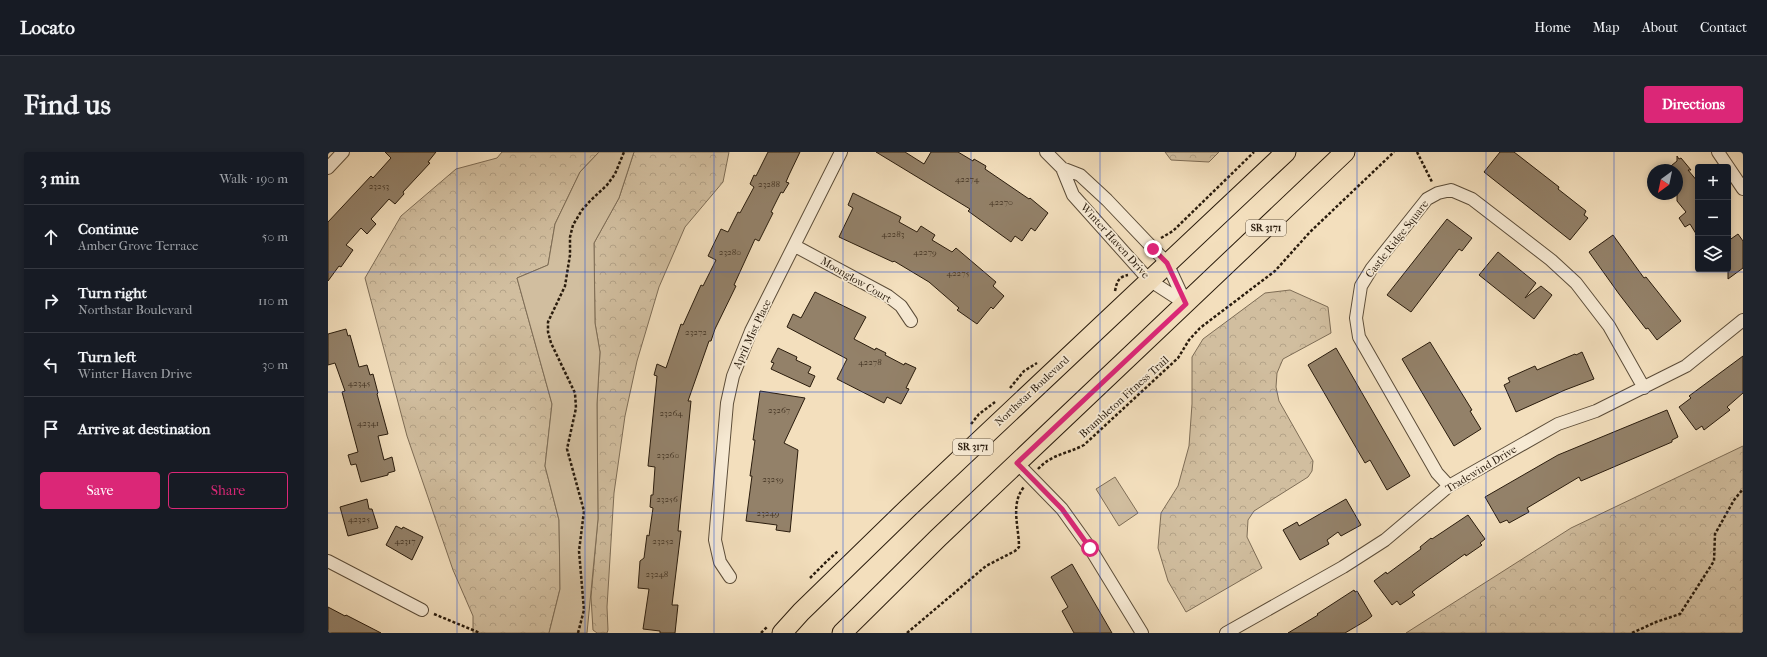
<!DOCTYPE html>
<meta charset="utf-8">
<style>
body{margin:0;font-family:"IM FELL French Canon",serif;background:#20242c;color:#f1f3f6}
.controls{position:absolute;right:12px;top:12px;display:grid;overflow:hidden;border-radius:4px;box-shadow:0 2px 6px #0003}
.controls button{width:36px;height:36px;display:grid;place-items:center;padding:0;border:0;border-bottom:1px solid #363941;background:#171b24;color:#f1f3f6;font:20px sans-serif}
.compass{position:absolute;left:1319px;top:12px;width:36px;height:36px;border-radius:50%;background:#171b24;box-shadow:0 2px 6px #0003;rotate:213deg}
.stop{position:absolute;width:12px;height:12px;margin:-9px;border:3px solid #db2777;border-radius:50%;background:#fff}
.stop.end{background:#db2777;border-color:#fff;box-shadow:0 1px 4px #0008}
.list{margin:0;padding:0;list-style:none}
h2{display:flex;justify-content:space-between;align-items:center;height:52px;margin:0;padding:0 16px;font-size:17px}
h2 small{font-size:13px;font-weight:400;color:#9ea1a6}
.list li{display:grid;grid-template-columns:26px 1fr auto;gap:12px;align-items:center;box-sizing:border-box;height:64px;padding:0 16px;border-top:1px solid #363941}
.list b{display:block;font-size:15px;white-space:nowrap}
.list p{margin:0;font-size:13px;white-space:nowrap;color:#9ea1a6}
.list em{font-size:13px;font-style:normal;color:#9ea1a6}
.actions{display:flex;gap:8px;padding:12px 16px}
.actions a{flex:1;padding:9px 0;border:1px solid #db2777;border-radius:4px;text-align:center;font-size:14px;color:#db2777}
.actions .main{background:#db2777;color:#fff}
.icon{flex:none;width:22px;height:22px;fill:none;stroke:currentColor;stroke-width:2;stroke-linecap:round;stroke-linejoin:round}
.map{position:relative;flex:none;width:1415px;height:481px;overflow:hidden;border-radius:4px}
header{display:flex;align-items:center;gap:24px;box-sizing:border-box;height:56px;padding:0 20px;background:#171b24;border-bottom:1px solid #363941}
header strong{font-size:19px}
nav{display:flex;gap:22px;margin-inline-start:auto;font-size:14px}
.intro{display:flex;align-items:center;justify-content:space-between;box-sizing:border-box;height:96px;padding:0 24px}
h1{margin:0;font-size:28px}
.button{padding:10px 18px;border-radius:4px;background:#db2777;color:#fff;font-size:14px;font-weight:700}
main{display:flex;gap:24px;padding:0 24px}
aside{flex:1;background:#171b24;border-radius:4px;box-shadow:0 2px 6px #0003}
.map>svg:first-child{display:block}
.forest{fill:url(#forest-crowns);stroke:#7e6d56}
.park{fill:#d1be9f;stroke:#7e6d56}
.building{fill:#938169;stroke:#2a1c0d}
.lines{fill:none;stroke-linecap:round;stroke-linejoin:round}
.minor-casing{stroke:#5c4d39;stroke-width:14}
.primary-casing{stroke:#2a1c0d;stroke-width:21}
.path{stroke:#2a1c0d;stroke-width:2.5;stroke-dasharray:3 2;stroke-linecap:butt}
.minor{stroke:#f7ead4;stroke-width:12}
.primary{stroke:#f3dfbd;stroke-width:19}
.route{stroke:#db2777;stroke-width:5}
.grid{fill:none;stroke:#1d4ed8;stroke-width:1;stroke-opacity:0.55}
.labels{text-anchor:middle;dominant-baseline:central;stroke-width:3.5;stroke-linejoin:round;paint-order:stroke}
.number-label{font-size:9px;fill:#443524}
.shield{fill:#f7ead4;stroke:#685a49;stroke-width:1}
.shield-label{font-size:10px;font-weight:bold;fill:#2a1c0d}
.street-label{font-size:11px;fill:#2a1c0d;stroke:#f7ead4}
</style>
<header>
<strong>Locato</strong>
<nav><a>Home</a><a>Map</a><a>About</a><a>Contact</a></nav>
</header>
<div class="intro"><h1>Find us</h1><a class="button">Directions</a></div>
<main>
<aside>
<h2>3 min<small>Walk · 190 m</small></h2>
<ul class="list">
<li><svg class="icon" aria-label="ahead" viewBox="0 0 24 24"><path d="M12 20V5M6 11l6-6 6 6"/></svg><div><b>Continue</b><p>Amber Grove Terrace</p></div><em>50 m</em></li>
<li><svg class="icon" aria-label="right" viewBox="0 0 24 24"><path d="M7 20v-9h11M14 6l5 5-5 5"/></svg><div><b>Turn right</b><p>Northstar Boulevard</p></div><em>110 m</em></li>
<li><svg class="icon" aria-label="left" viewBox="0 0 24 24"><path d="M17 20v-9H6M10 6l-5 5 5 5"/></svg><div><b>Turn left</b><p>Winter Haven Drive</p></div><em>30 m</em></li>
<li><svg class="icon" aria-label="arrive" viewBox="0 0 24 24"><path d="M6 21V4h12l-3 4 3 4H6"/></svg><div><b>Arrive at destination</b></div></li>
</ul>
<div class="actions"><a class="main">Save</a><a>Share</a></div>
</aside>
<div class="map">
<svg width="1415" height="481" viewBox="0 0 1415 481">
<defs>
<pattern id="forest-crowns" width="20" height="18" patternUnits="userSpaceOnUse"><rect width="20" height="18" fill="#d1be9f"/><path d="M2 6a3 3 0 1 1 6 0M12 15a3 3 0 1 1 6 0" fill="none" stroke="#b4a388"/></pattern>
</defs>
<rect width="100%" height="100%" fill="#f3dfbd"/>
<filter id="stains"><feTurbulence type="fractalNoise" baseFrequency=".005" numOctaves="4"/><feColorMatrix values="0 0 0 0 .2 0 0 0 0 .09 0 0 0 0 .02 0 0 0 .5 -.17"/></filter>
<radialGradient id="worn" r=".72"><stop offset=".6" stop-color="#630" stop-opacity="0"/><stop offset="1" stop-color="#630" stop-opacity=".3"/></radialGradient>
<path class="forest" d="M174 0H271L252 20 227 72 220 113 189 126 224 252 217 314 231 368 232 437 221 481H145V464L125 418 79 284 37 126 73 64 128 17 169 6Z
M306 0H401L395 30 357 75 331 135 309 209 297 264 286 341 279 455 280 478 279 481H269L265 478 263 445 270 367 269 252 272 200 267 171 266 91 291 46Z
M837 0H891L881 10 843 8Z
M962 138 1000 155 1003 181 955 207 949 221 948 235 951 249 985 309 984 319 980 325 926 359 920 368 919 385 934 416 858 460 840 429 830 396 833 361 850 334 861 294 864 252V205L875 187 937 141Z
M1415 294V481H1078L1243 376Z"/>
<path class="park" d="M271 0H306L291 46 266 91 267 171 272 200 269 252 270 367 259 481H221L232 437 231 368 217 314 224 252 189 126 220 113 227 72 252 20Z
M787 325 810 361 791 374 768 337Z"/>
<path class="building" d="M57 0H108L100 10 102 11 75 40 76 42 67 52 61 47 43 67 48 72 39 82 33 76 18 93 25 98 13 115 11 114 0 129V70L43 24 45 26 63 6Z
M440 0H472L461 23 458 30 461 31 455 41 453 40 443 60 445 61 431 89 427 87 406 133 408 134 387 177 383 189H381L360 249H363L350 379H353L344 453H350L347 481H332V479L315 477 321 437 310 436 312 409 316 406 319 383 321 384 325 356 322 355 323 343H325L327 315 320 314 329 224 326 223 329 212 338 216 353 172 355 173 373 133 375 134 388 108 380 104 393 77 400 80 410 60 412 61 426 35 422 32 426 23 428 24Z
M548 0H577L596 12 603 0H630L645 9 646 7 658 14 657 17 701 47 702 46 720 61 707 79 703 76 694 89 687 84 683 90 640 59 642 57Z
M1172 0H1186L1231 35 1230 37 1258 59 1256 63 1260 66 1242 88 1156 20Z
M1349 4 1351 7 1353 6 1363 18H1360L1370 30V85L1362 72 1357 75 1351 66 1358 60 1349 49V18H1338L1349 9Z
M525 41 573 65 571 70 589 80 593 74 607 83 604 88 624 100 628 96 668 130 665 134 676 144 665 157 663 155 649 172 629 158 631 156 601 130 566 109 565 110 511 85 525 56 520 53Z
M1119 67 1144 86 1134 99 1131 97 1083 160 1059 143Z
M1410 82 1415 89V116L1400 127V89Z
M1285 83 1316 126 1318 125 1353 169 1329 188 1320 176 1318 177 1291 142 1261 100Z
M1170 100 1208 131 1197 146 1213 134 1224 143 1206 167 1151 123Z
M487 140 538 165 526 187 547 198 548 196 558 201 557 203 576 213 577 211 588 216 578 236 581 237 573 252 559 245 556 251 509 227 519 207 459 175 465 162 473 166Z
M18 177 20 184 22 183 31 215 39 213 42 223 45 222 50 241 49 242 60 282 50 284 56 308 64 305 67 319 60 321V323L33 330 28 312 23 313 20 303 30 300 14 240 17 239 7 211 0 213V182Z
M1102 190 1144 258 1142 259 1153 277 1126 294 1074 207Z
M450 196 469 205 468 208 483 215 480 221 487 224 482 235 443 217 446 211 443 210Z
M1008 196 1082 324 1059 338 1042 308 1037 311 980 213Z
M1254 200 1266 227 1237 238 1188 260 1176 233 1182 230 1180 226 1207 214 1209 218 1247 202 1248 203Z
M1415 204V241L1399 255 1402 258 1376 278 1374 274 1368 278 1351 255 1363 246 1361 244Z
M432 239 477 246 456 291 470 298 462 380 448 378 449 373 418 369 424 324H422L427 288H425Z
M1339 258 1350 285 1344 288V290L1253 329 1251 325 1199 356 1201 360 1181 371 1179 368 1172 371 1157 345 1230 303Z
M39 347 41 357H44L50 376 20 384 12 355Z
M1018 347 1033 373 1013 384 1010 380 999 388 1001 392 972 408 955 378 969 370 971 374Z
M1140 363 1157 387 1152 391 1154 393 1138 404 1137 402 1089 436 1084 440 1087 443 1072 453 1069 449 1064 453 1046 429 1058 420 1059 422 1093 397 1092 395 1103 386 1104 387Z
M68 374 74 377 75 375 95 385 84 408 58 393Z
M744 412 784 481H746L734 459 740 455 723 425Z
M1026 438 1027 440 1029 439 1044 464 1039 468 1017 481H960L990 463 989 462Z
M0 455 17 464 18 463 53 481H0Z"/>
<g class="lines">
<defs>
<path id="minor" d="M718 0 734 16 745 43 821 128 858 152
M1390 0 1415 37
M0 16 15 0
M734 16 752 23 779 48 839 111 858 152
M467 94 560 144 573 154 583 169
M689 311 734 357 762 396 814 481
M1121 334 1109 321 1031 185 1028 166 1033 134 1044 116 1099 47 1110 41 1123 38 1144 47 1223 108 1248 131 1281 174 1316 236
M0 409 94 458
M402 425 392 410 387 388 399 251 405 224 423 179 513 0
M898 481 1015 415 1057 388 1121 334 1230 272 1268 259 1358 214 1415 168"/>
<path id="primary" d="M454 481 473 460 580 356 958 0
M514 481 610 386 1017 0"/>
</defs>
<use href="#minor" class="minor-casing"/>
<use href="#primary" class="primary-casing"/>
<path class="path" d="M1089 0 1104 30
M833 86 845 79 926 0
M787 139C789 130 790 125 800 123
M682 236 696 219 709 211
M643 272 651 262 667 250
M710 317C724 302 739 302 756 293L850 206 861 188 872 176 947 119 982 80 1066 0
M482 426 499 409 510 399
M106 462 152 481
M250 481 256 458 251 399 256 359 239 297 248 256 247 241 223 191 220 180V170L237 134 242 103V85L245 73 254 58 263 48 279 33 287 22 296 0
M433 481 439 475
M579 481 658 414 687 399 691 395C691 375 682 352 696 335
M1304 481 1328 470 1352 462 1386 409 1387 382 1406 348 1415 337"/>
<use href="#minor" class="minor"/>
<use href="#primary" class="primary"/>
</g>
<g class="lines">
<path class="route" d="M762 396 734 357 689 311 858 152 839 111 825 97"/>
</g>
<path class="grid" d="M129 0V481M257 0V481M386 0V481M515 0V481M643 0V481M772 0V481M900 0V481M1029 0V481M1158 0V481M1286 0V481M0 120H1415M0 240H1415M0 361H1415"/>
<g class="labels">
<g class="number-label">
<text x="639" y="27">42274</text>
<text x="441" y="32">23288</text>
<text x="51" y="34">23253</text>
<text x="673" y="50">42270</text>
<text x="565" y="82">42283</text>
<text x="402" y="100">23280</text>
<text x="597" y="100">42279</text>
<text x="630" y="121">42275</text>
<text x="368" y="180">23272</text>
<text x="542" y="210">42278</text>
<text x="31" y="231">42345</text>
<text x="451" y="258">23267</text>
<text x="343" y="261">23264</text>
<text x="40" y="271">42341</text>
<text x="340" y="303">23260</text>
<text x="445" y="327">23259</text>
<text x="339" y="347">23256</text>
<text x="440" y="361">23249</text>
<text x="31" y="367">42325</text>
<text x="77" y="389">42317</text>
<text x="335" y="389">23252</text>
<text x="329" y="422">23248</text>
</g>
<g class="shield">
<rect x="918" y="68" width="40" height="16" rx="3"/>
<rect x="625" y="287" width="40" height="16" rx="3"/>
</g>
<g class="shield-label">
<text x="938" y="76">SR 3171</text>
<text x="645" y="295">SR 3171</text>
</g>
<g class="street-label">
<text transform="translate(1069 87) rotate(-52)">Castle Ridge Square</text>
<text transform="translate(787 89) rotate(48)">Winter Haven Drive</text>
<text transform="translate(528 128) rotate(30)">Moonglow Court</text>
<text transform="translate(424 182) rotate(-65)">April Mist Place</text>
<text transform="translate(704 239) rotate(-43)">Northstar Boulevard</text>
<text transform="translate(796 245) rotate(-42)">Brambleton Fitness Trail</text>
<text transform="translate(1153 317) rotate(-31)">Tradewind Drive</text>
</g>
</g>
<rect width="100%" height="100%" filter="url(#stains)"/>
<rect width="100%" height="100%" fill="url(#worn)"/>
</svg>
<div class="controls">
<button>+</button>
<button>−</button>
<button><svg class="icon" aria-label="layers" viewBox="0 0 24 24"><path d="M12 4l9 5-9 5-9-5zM3 14l9 5 9-5"/></svg></button>
</div>
<svg class="compass" viewBox="-18 -18 36 36"><path d="M0-13l5 13h-10z" fill="#e53935"/><path d="M0 13l5-13h-10z" fill="#9ea1a6"/></svg>
<div class="stop" style="left:762px;top:396px"></div>
<div class="stop end" style="left:825px;top:97px"></div>
</div>
</main>
